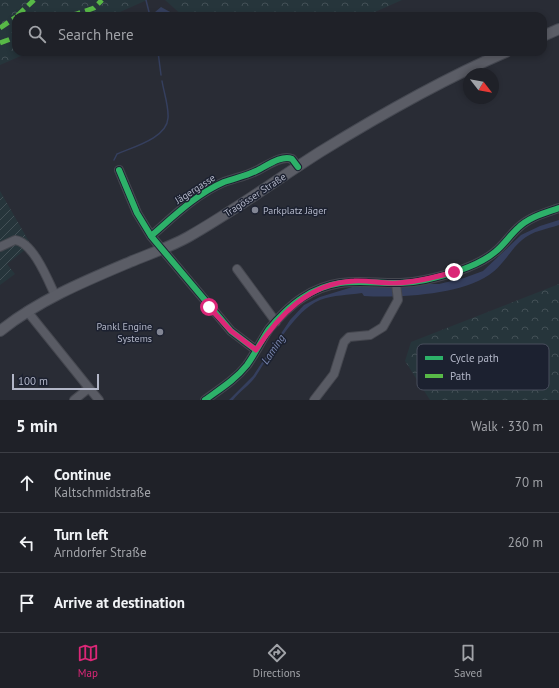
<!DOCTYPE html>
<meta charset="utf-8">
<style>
body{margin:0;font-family:"PT Sans",sans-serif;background:#272930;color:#f1f3f6}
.compass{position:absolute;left:463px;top:68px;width:36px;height:36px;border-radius:50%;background:#1f2128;box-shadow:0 2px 6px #0003;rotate:121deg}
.scale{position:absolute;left:12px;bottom:10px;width:87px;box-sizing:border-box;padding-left:4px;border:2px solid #b2b6c7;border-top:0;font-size:11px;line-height:14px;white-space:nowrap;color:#b2b6c7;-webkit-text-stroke:3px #1c2130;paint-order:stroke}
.stop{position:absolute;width:12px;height:12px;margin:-9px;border:3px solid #db2777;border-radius:50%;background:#fff}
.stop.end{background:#db2777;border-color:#fff;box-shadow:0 1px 4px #0008}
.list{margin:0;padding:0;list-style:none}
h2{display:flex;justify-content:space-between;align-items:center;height:52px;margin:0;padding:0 16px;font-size:17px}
h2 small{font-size:13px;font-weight:400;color:#a1a3a8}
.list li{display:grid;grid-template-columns:26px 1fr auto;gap:12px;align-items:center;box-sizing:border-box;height:60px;padding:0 16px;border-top:1px solid #3c3e45}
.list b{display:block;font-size:15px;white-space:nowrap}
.list p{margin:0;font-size:13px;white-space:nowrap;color:#a1a3a8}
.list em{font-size:13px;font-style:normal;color:#a1a3a8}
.icon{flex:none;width:22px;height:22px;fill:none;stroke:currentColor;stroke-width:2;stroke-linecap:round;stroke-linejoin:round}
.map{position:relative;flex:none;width:559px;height:400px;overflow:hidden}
.search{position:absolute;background:#1f2128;box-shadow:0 2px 6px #0003;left:12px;right:12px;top:12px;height:44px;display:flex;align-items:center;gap:10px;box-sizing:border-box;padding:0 14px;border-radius:12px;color:#a1a3a8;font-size:15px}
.sheet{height:232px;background:#1f2128}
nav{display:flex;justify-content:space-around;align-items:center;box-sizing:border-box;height:56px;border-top:1px solid #3c3e45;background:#1f2128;font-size:11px;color:#a1a3a8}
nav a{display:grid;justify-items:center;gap:2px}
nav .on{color:#db2777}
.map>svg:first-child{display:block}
.forest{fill:url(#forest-crowns)}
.garden{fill:url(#garden-furrows)}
.water{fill:#353f5e}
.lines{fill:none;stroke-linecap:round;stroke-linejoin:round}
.stream{stroke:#353f5e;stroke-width:1.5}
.minor-casing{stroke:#45474f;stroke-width:10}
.major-casing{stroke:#464952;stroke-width:12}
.minor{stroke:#595b64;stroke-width:8}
.major{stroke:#5b5d66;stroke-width:10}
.quiet{stroke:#58b947;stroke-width:5;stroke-dasharray:10 5;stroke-linecap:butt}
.cycleway-casing{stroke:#1c2130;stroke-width:8}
.cycleway{stroke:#2db169;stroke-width:6}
.route{stroke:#db2777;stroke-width:5}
.poi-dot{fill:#828694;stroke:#1c2130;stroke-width:1.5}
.labels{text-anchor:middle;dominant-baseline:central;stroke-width:3;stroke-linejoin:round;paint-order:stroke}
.street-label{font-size:10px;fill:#b2b6c7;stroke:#1c2130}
.poi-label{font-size:10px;fill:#b2b6c7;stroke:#1c2130;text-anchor:start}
.water-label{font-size:11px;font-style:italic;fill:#7a87af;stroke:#1c2130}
.key{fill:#1c2130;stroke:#494e5d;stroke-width:1}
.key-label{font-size:11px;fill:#b2b6c7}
</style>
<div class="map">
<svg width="559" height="400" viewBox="0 0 559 400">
<defs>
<pattern id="forest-crowns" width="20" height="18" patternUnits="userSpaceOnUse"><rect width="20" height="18" fill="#26353b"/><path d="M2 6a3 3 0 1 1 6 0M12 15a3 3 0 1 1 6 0" fill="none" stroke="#435056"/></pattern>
<pattern id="garden-furrows" width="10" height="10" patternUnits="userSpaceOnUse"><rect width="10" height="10" fill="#26353b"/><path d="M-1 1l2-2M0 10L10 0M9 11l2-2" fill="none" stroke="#435056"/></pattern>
</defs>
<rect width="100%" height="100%" fill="#292c35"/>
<path class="forest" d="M0 0H147L111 16H16V52H30L0 65Z
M165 0H402L366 16H183Z
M559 284V400H430L405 361 411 342Z"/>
<path class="garden" d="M0 191 31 245 7 264 15 274 0 285Z"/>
<path class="water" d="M161 7 172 13 170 16H156L155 12Z
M559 220V225C547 229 532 231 522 240 510 250 503 266 489 275 459 295 399 298 364 296L362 293C348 295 334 295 320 300 295 310 271 353 256 376 250 385 240 391 233 400H229L253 376 290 320 304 305 320 297 362 284H439L464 278 483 271 521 235 540 226Z"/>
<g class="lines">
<path class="stream" d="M146 0 150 16
M158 52 161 75
M114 160 117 154C133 147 167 138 168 118 169 107 164 93 162 81"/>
<defs>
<path id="minor" d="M119 170 137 213 151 236 231 331 256 350
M151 236C173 217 196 194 224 182 235 178 246 176 256 171 265 167 282 154 292 159L298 167
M0 247 15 240C33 242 48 280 55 295
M237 269 276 322
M27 311 89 388 74 400
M89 388 99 400
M205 400C220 389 235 380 247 365 255 354 261 341 269 329 277 319 291 305 302 298 346 269 380 290 425 280 448 275 477 267 495 252 504 245 510 235 518 228 529 217 545 213 559 208
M314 400 334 374 344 342 349 337 370 335 383 327 398 300 396 284"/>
<path id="major" d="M543 36 559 29
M0 331C39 300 85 281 130 262 149 254 170 247 188 237 234 211 276 180 320 152 380 115 441 80 506 52"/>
</defs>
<use href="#minor" class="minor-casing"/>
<use href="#major" class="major-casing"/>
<use href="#minor" class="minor"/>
<use href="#major" class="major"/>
<path class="quiet" d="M17 16 34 0
M71 16 94 8 102 0
M0 28 16 17
M0 43 16 37"/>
<defs>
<path id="cycleway" d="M119 170 137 213 151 236 231 331 256 350
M151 236C173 217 196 194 224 182 235 178 246 176 256 171 265 167 282 154 292 159L298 167
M205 400C220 389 235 380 247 365 255 354 261 341 269 329 277 319 291 305 302 298 346 269 380 290 425 280 448 275 477 267 495 252 504 245 510 235 518 228 529 217 545 213 559 208"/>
</defs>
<use href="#cycleway" class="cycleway-casing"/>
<use href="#cycleway" class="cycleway"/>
</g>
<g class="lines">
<path class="route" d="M209 307 231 331 256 350C279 315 309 283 354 281 369 280 383 284 397 283 417 282 436 277 454 272"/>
</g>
<g class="poi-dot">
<circle cx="255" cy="210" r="4"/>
<circle cx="160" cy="332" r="4"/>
</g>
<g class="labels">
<g class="street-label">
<text transform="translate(195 189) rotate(-33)">Jägergasse</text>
<text transform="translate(255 195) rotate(-33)">Tragösser Straße</text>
</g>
<g class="poi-label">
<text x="263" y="210">Parkplatz Jäger</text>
<text x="152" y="326" text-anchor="end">Pankl Engine<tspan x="152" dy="12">Systems</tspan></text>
</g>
<g class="water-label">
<text transform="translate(273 349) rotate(-56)">Laming</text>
</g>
</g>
<rect x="417" y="344" width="132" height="46" rx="6" class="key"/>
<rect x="425" y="356" width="18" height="4" fill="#2db169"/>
<rect x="425" y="374" width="18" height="4" fill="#58b947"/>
<g class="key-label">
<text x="450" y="362">Cycle path</text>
<text x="450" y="380">Path</text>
</g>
</svg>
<svg class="compass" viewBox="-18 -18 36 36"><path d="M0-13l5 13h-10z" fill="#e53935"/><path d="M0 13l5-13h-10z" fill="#a1a3a8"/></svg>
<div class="scale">100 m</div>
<div class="stop" style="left:209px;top:307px"></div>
<div class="stop end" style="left:454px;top:272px"></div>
<div class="search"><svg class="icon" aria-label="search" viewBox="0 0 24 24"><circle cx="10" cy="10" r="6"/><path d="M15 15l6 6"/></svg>Search here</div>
</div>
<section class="sheet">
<h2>5 min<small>Walk · 330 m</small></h2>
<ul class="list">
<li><svg class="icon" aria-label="ahead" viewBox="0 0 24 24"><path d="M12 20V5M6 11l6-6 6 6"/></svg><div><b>Continue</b><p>Kaltschmidstraße</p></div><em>70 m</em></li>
<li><svg class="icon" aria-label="left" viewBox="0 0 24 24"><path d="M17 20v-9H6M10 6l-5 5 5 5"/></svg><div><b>Turn left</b><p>Arndorfer Straße</p></div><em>260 m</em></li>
<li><svg class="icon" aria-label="arrive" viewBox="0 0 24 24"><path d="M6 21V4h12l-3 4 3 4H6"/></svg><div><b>Arrive at destination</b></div></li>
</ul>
</section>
<nav>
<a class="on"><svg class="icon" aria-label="map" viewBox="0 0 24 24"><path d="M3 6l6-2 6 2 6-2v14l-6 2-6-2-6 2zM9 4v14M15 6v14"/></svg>Map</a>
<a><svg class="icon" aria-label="directions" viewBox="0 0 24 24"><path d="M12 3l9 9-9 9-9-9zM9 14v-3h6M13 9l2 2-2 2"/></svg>Directions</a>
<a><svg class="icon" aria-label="saved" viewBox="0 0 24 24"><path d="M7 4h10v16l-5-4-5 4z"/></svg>Saved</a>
</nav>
